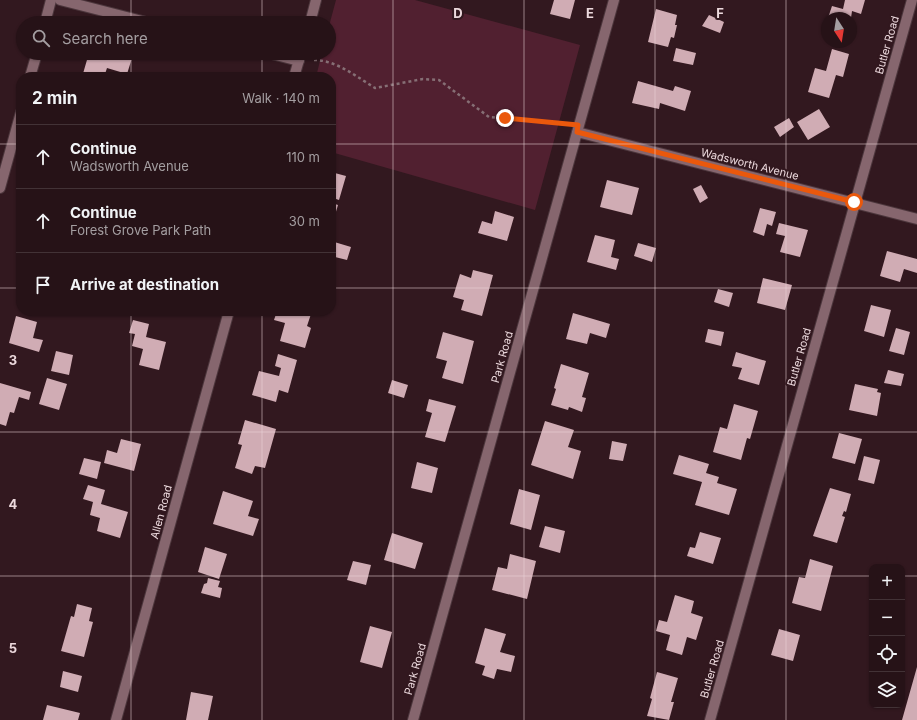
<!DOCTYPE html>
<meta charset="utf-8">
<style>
body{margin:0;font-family:Inter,sans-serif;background:#2e1b20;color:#f1f3f6}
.controls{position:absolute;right:12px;bottom:12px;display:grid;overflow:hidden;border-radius:8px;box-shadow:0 1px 3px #0004}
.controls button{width:36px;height:36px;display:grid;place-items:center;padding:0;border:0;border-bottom:1px solid #423236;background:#261217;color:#f1f3f6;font:20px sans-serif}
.compass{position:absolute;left:821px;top:12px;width:36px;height:36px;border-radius:50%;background:#261217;box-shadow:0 1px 3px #0004;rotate:168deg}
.stop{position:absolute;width:12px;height:12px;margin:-9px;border:3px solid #ea580c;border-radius:50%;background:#fff}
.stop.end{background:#ea580c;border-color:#fff;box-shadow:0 1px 4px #0008}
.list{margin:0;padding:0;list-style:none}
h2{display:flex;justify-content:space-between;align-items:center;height:52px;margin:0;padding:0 16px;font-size:17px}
h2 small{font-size:13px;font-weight:400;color:#a49ea1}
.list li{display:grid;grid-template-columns:26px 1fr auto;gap:12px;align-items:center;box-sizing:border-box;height:64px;padding:0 16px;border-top:1px solid #423236}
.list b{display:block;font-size:15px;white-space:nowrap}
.list p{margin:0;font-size:13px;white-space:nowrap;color:#a49ea1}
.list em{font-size:13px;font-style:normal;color:#a49ea1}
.icon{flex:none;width:22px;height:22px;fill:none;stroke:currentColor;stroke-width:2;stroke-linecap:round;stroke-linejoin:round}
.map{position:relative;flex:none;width:917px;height:720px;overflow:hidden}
.search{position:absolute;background:#261217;box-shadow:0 1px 3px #0004;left:16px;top:16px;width:320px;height:44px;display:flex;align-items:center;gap:10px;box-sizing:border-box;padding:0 14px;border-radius:22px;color:#a49ea1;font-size:15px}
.panel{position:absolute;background:#261217;box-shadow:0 1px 3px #0004;left:16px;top:72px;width:320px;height:244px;border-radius:16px}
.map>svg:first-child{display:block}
.green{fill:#512030}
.building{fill:#d0acb4}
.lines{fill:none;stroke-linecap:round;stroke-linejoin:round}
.minor-casing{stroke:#4c363c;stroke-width:12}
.tertiary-casing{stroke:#4c363c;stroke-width:12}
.path{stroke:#866f75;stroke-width:2.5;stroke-dasharray:3 3;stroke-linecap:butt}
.minor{stroke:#86666e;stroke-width:10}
.tertiary{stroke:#86666e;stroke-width:10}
.route{stroke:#ea580c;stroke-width:5}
.grid{fill:none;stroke:#ecd9dd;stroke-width:1;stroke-opacity:0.55}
.labels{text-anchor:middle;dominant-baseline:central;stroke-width:4;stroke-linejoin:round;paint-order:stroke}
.street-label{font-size:11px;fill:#ecd9dd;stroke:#32181f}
.grid-label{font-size:13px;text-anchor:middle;font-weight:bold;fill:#ecd9dd;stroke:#32181f;stroke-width:4;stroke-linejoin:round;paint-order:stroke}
</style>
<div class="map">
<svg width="917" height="720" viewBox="0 0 917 720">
<rect width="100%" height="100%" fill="#32181f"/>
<path class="green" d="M336 0H415L580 45 535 210 331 152V77H316L322 53H329V26Z"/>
<path class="building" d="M554 0H575L570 19 550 14Z
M845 0H865L861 14 852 11 851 18H828L832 6 843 9Z
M656 9 677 15 675 25H677L674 38 671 37 668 47 648 42Z
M709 15 724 22 720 33 702 26Z
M676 48 696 53 693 65 673 61Z
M832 49 849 54 843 77 836 75 829 98 808 92 815 68 826 71Z
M89 53 109 58 111 53 132 58 127 74 107 68 104 77H82Z
M638 81 673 91 675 86 691 91 685 111 660 103 659 109 632 103Z
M819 109 830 127 808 140 797 122Z
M789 118 794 127 780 137 774 127Z
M331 172 346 176 339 200 336 199 335 204 338 205 335 215 331 214Z
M607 180 639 188 632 215 600 207Z
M701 185 708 198 700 203 693 189Z
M760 208 776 212 772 226 767 224 764 236 753 232Z
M495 211 514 217 507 241 478 233 482 221 492 224Z
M779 223 808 230 800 257 780 252 785 236 776 234Z
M595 235 615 240 611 257 619 259 616 270 587 262Z
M331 241 351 247 347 260 331 256Z
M638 243 656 248 652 262 634 256Z
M887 251 917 259V273L904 269 900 282 880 276Z
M473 270 493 275 482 316 461 310 464 300 453 297 460 274 471 278Z
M763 278 792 285 785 310 757 303Z
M718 289 733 293 729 307 714 302Z
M871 305 891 310 884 337 864 331Z
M277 311H312L307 326 311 328 305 348 280 341 285 323 274 320Z
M573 313 610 324 606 338 590 333 587 344 566 339Z
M16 316 37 322 33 338 43 340 39 352 9 343Z
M133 320 149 324 146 337 166 342 159 370 139 365 143 349 132 346 135 334 129 333Z
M896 328 910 332 904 355 889 351Z
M708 329 724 332 721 346 705 342Z
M443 332 474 341 463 384 442 378 447 361 436 358Z
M56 351 73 355 69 375 51 371Z
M736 352 766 361 759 385 738 379 742 368 732 366Z
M278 354 297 360 288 393 279 390 276 402 252 395 259 371 279 376 281 368 275 366Z
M561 364 589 373 582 397 586 398 582 412 569 407 568 410 551 405 556 389 554 388Z
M888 370 904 374 901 386 884 383Z
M47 378 67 384 59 410 39 404Z
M392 380 408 385 404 398 388 393Z
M0 383 31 392 29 400 19 397 14 413 10 412 6 426 0 424Z
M855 384 878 389 877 392 881 393 877 416 849 410Z
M429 399 456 406 445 442 425 437 432 413 426 411Z
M734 404 758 411 750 439 747 438 741 460 713 452 720 427 727 429Z
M245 420 276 429 265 468 255 466 252 474 235 468 242 445 238 444Z
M545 421 574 430 568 447 581 451 573 479 531 465Z
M839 433 862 439 855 464 832 458Z
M121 439 141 444 134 471 104 463 107 450 117 453Z
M612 441 627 444 623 461 609 459Z
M679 455 709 464 706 473 719 477 717 483 737 489 729 515 695 505 702 482 673 474Z
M864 456 880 460 874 484 858 480Z
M84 458 101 462 97 479 79 474Z
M417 462 438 468 432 493 411 488Z
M88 485 105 490 101 504 128 512 120 538 97 531 100 518 90 515 93 502 83 499Z
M830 488 851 494 846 512 844 511 842 516 845 517 837 543 813 536Z
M519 489 540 495 531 530 510 524Z
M223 491 253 501 248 516 259 519 253 536 213 524Z
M545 526 565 531 560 553 539 547Z
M700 532 721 538 713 564 687 556 690 547 695 548Z
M392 533 423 543 415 569 384 560Z
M205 547 227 554 219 579 198 572Z
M510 554 536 561 527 599 492 590 498 567 507 569Z
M810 559 833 566 821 611 792 603 799 577 805 578Z
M353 561 371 565 366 585 347 580Z
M208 578 220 581 218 587 222 588 220 598 201 593 204 584 207 583Z
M675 595 694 601 691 613 703 617 696 640 687 637 682 655 666 650 670 635 656 631 659 620 667 622Z
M77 604 92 608 89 621 93 622 84 657 61 651 71 616 74 617Z
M370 626 392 632 382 668 360 662Z
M485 628 506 634 500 652 515 656 511 672 497 669 494 679 482 675 485 666 475 663Z
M779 629 800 635 793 661 771 655Z
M917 667V720H902Z
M63 671 82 676 78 692 60 687Z
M657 672 678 678 671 702H674L669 720 647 716 652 699 650 698Z
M191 692 213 696 208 720H186Z
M47 705 80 713 78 720H43Z"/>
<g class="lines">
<defs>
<path id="minor" d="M60 0 150 23
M310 23 316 0
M268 53 299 61
M294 77 301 53
M577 132 917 219
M116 720 229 311
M413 720 614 0
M710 720 912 0"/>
<path id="tertiary" d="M45 23 51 0
M30 77 37 53
M0 188 21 112"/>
</defs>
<use href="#minor" class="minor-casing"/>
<use href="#tertiary" class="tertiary-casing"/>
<path class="path" d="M314 60C336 60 357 77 375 88L423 79 439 80 489 117 566 124"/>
<use href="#minor" class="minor"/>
<use href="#tertiary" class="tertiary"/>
</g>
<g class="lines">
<path class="route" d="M505 118 578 125 577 132 854 202"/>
</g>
<path class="grid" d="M131 0V23M262 0V23M393 0V720M524 0V720M655 0V720M786 0V720M131 53V77M262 53V77M0 144H21M331 144H917M0 288H21M331 288H917M131 311V720M262 311V720M0 432H917M0 576H872M902 576H917"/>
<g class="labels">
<g class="street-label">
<text transform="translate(887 45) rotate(-74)">Butler Road</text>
<text transform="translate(750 164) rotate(14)">Wadsworth Avenue</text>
<text transform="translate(502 357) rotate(-74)">Park Road</text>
<text transform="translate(799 357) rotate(-74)">Butler Road</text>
<text transform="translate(161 512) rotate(-75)">Allen Road</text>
<text transform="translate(415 669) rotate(-74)">Park Road</text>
<text transform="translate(712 669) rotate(-74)">Butler Road</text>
</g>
</g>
<g class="grid-label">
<text x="458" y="18">D</text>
<text x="590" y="18">E</text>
<text x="720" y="18">F</text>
<text x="13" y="365">3</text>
<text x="13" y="509">4</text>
<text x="13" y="653">5</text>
</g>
</svg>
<div class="controls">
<button>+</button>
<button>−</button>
<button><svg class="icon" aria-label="locate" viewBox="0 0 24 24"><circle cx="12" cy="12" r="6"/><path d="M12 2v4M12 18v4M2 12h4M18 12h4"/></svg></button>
<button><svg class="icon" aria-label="layers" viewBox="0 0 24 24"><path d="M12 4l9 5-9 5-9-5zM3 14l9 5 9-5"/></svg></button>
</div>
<svg class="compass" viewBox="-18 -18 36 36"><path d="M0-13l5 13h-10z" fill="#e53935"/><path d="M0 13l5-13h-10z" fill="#a49ea1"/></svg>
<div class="stop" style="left:854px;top:202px"></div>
<div class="stop end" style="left:505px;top:118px"></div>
<div class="search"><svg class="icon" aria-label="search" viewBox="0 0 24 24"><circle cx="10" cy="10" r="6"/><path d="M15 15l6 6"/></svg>Search here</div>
<section class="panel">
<h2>2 min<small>Walk · 140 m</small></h2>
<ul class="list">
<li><svg class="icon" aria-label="ahead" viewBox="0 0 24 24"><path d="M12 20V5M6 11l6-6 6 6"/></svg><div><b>Continue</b><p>Wadsworth Avenue</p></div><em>110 m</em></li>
<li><svg class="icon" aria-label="ahead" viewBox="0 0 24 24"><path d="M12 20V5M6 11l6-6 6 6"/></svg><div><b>Continue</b><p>Forest Grove Park Path</p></div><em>30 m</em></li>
<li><svg class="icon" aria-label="arrive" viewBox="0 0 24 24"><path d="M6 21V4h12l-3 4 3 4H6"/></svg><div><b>Arrive at destination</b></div></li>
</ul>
</section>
</div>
